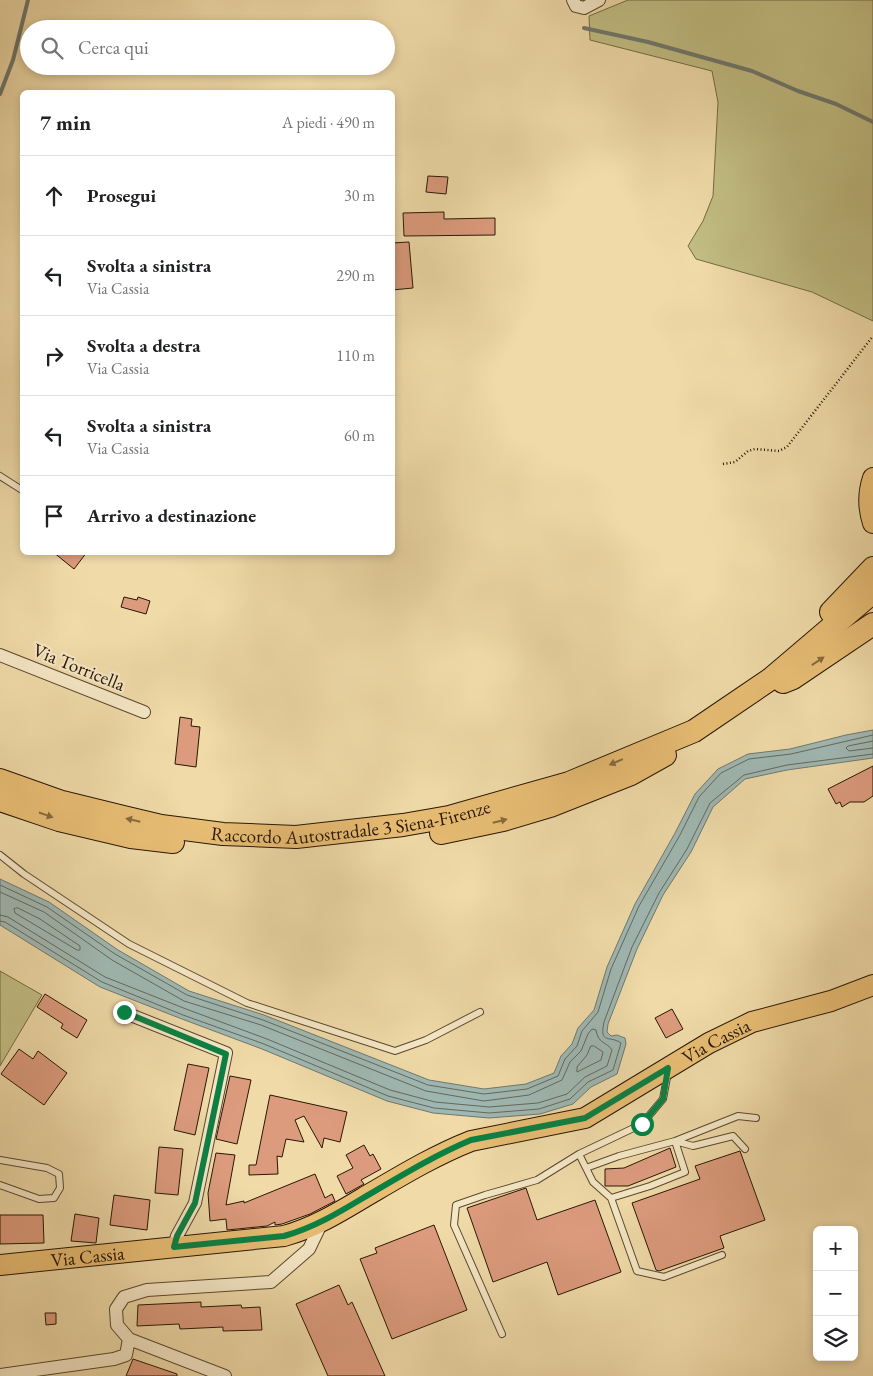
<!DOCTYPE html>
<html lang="it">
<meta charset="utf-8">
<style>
body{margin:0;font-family:"EB Garamond",serif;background:#f2f2f2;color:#202124}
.controls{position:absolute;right:15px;bottom:15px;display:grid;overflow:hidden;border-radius:8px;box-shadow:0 2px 8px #0003}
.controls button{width:45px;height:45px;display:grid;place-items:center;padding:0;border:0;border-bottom:1px solid #e0e0e0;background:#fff;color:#202124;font:25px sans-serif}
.stop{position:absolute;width:15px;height:15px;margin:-11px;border:4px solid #0b8043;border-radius:50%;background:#fff}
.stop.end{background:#0b8043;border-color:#fff;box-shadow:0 1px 5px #0008}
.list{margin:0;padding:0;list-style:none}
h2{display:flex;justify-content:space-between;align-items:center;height:65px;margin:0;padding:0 20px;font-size:21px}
h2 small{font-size:16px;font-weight:400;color:#757577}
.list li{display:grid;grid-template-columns:32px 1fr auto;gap:15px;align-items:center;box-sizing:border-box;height:80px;padding:0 20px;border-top:1px solid #e0e0e0}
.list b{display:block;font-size:19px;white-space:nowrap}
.list p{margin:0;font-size:16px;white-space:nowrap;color:#757577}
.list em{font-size:16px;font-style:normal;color:#757577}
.icon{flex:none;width:28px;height:28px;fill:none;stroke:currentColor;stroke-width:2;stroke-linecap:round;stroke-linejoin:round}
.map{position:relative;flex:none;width:873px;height:1376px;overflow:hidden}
.search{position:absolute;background:#fff;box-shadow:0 2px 8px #0003;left:20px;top:20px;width:375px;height:55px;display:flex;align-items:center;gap:12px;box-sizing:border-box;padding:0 18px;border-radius:28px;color:#757577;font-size:19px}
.panel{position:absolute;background:#fff;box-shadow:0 2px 8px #0003;left:20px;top:90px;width:375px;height:465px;border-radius:8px}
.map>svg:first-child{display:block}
.green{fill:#c1bd83;stroke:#746a44}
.water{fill:#9fb8b3;stroke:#6f786d}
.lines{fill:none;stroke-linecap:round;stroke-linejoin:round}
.shore{stroke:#64685c;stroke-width:1}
.stream{stroke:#6f786d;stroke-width:4}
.building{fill:#dc9b7d;stroke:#281704}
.service-casing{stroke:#5a482d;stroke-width:8}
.minor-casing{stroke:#5a482d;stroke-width:14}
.primary-casing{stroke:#281704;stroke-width:22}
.motorway-casing{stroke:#281704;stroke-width:24}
.path{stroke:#281704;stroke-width:2.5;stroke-dasharray:1 2.5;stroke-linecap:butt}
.service{stroke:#f5e7c6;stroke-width:6}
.minor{stroke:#f5e7c6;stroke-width:12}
.primary{stroke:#e8bd74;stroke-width:20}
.motorway{stroke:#e8bd74;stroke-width:22}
.oneway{fill:#886a3c}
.route{stroke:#0b8043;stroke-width:6}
.labels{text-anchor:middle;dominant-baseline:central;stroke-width:4;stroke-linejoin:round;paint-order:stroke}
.street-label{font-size:19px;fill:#281704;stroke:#f5e7c6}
</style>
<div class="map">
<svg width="873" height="1376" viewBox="0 0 873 1376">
<rect width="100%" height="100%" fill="#efdaa8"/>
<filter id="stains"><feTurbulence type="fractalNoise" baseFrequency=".004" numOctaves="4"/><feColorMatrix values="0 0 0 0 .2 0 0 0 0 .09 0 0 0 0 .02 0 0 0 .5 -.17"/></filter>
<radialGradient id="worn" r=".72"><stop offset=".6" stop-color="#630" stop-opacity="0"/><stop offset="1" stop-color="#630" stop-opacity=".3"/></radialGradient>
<path class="green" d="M628 0H873V321L812 292 696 259 688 246 703 221 713 196 718 102 712 71 590 40 589 16Z
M0 971 42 995 0 1066Z"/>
<path class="water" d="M873 730V758L787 770 745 779 713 807 691 852 663 895 637 949 608 1024 607 1032 611 1036 617 1035 625 1038 626 1044 617 1074 591 1087 573 1104 540 1114 489 1118 433 1113 387 1101 262 1049 182 1019 100 987 0 925V879L49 902 118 950 189 991 264 1015 429 1080 484 1089 526 1084 554 1073 561 1056 572 1044 578 1028 594 1010 607 967 635 904 675 833 695 794 718 769 748 754 790 749 846 735Z"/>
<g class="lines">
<path class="shore" d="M873 741 848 746 846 748 849 751 873 748
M0 885 47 907 115 954 187 995 263 1020 428 1085 484 1094 527 1089 558 1076 565 1059 577 1046 582 1031 598 1012 611 969 639 906 680 835 699 797 721 773 749 759 791 754 873 735
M0 892 44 912 112 960 184 1001 261 1025 426 1091 484 1101 529 1095 562 1080 570 1062 581 1051 588 1034 592 1029 596 1030C598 1044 607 1042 612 1050L607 1066 585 1077 567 1094 538 1103 489 1107 435 1102 390 1090 267 1039 186 1009 105 977 8 917 0 915
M18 908 40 919 80 946V950H77L15 913 14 909Z
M0 921 5 922 102 982 183 1015 264 1044 388 1096 434 1108 489 1113 539 1109 570 1099 588 1082 613 1070 621 1043C610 1035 599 1045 604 1022L632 947 659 893 687 849 710 803 744 775 787 765 873 754
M591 1046H594L603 1052 601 1060 577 1072V1067L587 1055Z"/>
<path class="stream" d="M584 28 648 42 752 71 798 91 836 104 873 122
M0 94 13 60 28 0"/>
</g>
<path class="building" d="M428 176 448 177 446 194 426 192Z
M444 212V219L495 218V235L404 236 403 213Z
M409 242 413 288 392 290V243Z
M53 552H87L74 569Z
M124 597 137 600 138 597 150 601 146 614 121 607Z
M180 717 192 719 191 726 200 727 196 767 175 764Z
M873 766V796L864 802H850L842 807 840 802 836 804 828 789Z
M45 994 87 1020 77 1038 61 1028 63 1024 37 1007Z
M672 1009 683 1029 666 1038 655 1018Z
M19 1049 33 1059 38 1051 67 1073 44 1105 1 1074Z
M188 1064 209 1068 195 1135 174 1130Z
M230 1076 251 1080 237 1144 216 1139Z
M270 1095 347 1112 340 1142 324 1138 322 1148 304 1116 295 1120 304 1142 286 1139 282 1157 277 1156 278 1174 249 1175V1165H256Z
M364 1145 370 1156 373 1154 381 1169 361 1180 364 1184 346 1194 337 1176 353 1168 346 1155Z
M159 1147 183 1149 178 1195 155 1193Z
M670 1148 676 1167 628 1186H605V1169L624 1168Z
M740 1151 765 1220 720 1236 724 1248 659 1271 656 1270 632 1203 700 1179 695 1166Z
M216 1153 235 1155 226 1205 244 1201V1203L315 1174 325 1198 332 1194 335 1201 310 1214 282 1224 275 1225V1222L267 1226 227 1230 226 1219 210 1221 208 1193Z
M526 1188 537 1220 595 1200 621 1272 558 1295 547 1262 493 1282 467 1208Z
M114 1195 150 1200 147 1230 110 1225Z
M75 1214 99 1218 96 1243 71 1241Z
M0 1215H43L44 1243 0 1244Z
M434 1225 467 1310 392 1339 360 1259 377 1253 375 1248Z
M339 1285 348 1305 352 1302 385 1376H328L296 1304Z
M201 1302V1307L241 1305 242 1308 260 1307 262 1330 223 1331V1327L180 1329 179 1324 137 1326 138 1305Z
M45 1313H56V1324L46 1325Z
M133 1359 177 1374V1376H126Z"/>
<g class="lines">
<defs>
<path id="service" d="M0 476 22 490
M0 855 24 874 129 944 247 1003 395 1051 426 1040 480 1012
M668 1072 663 1099 642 1124 579 1154 593 1182 611 1198 637 1271 664 1277 722 1255
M675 1141 738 1116 756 1118
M675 1141 693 1146 733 1136 745 1149
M0 1160 47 1168 59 1174 60 1188 54 1198 39 1199 0 1185
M586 1168 619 1156 675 1141 685 1172 650 1186 611 1198
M502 1334 454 1225 456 1205 485 1195 537 1180 579 1154"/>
<path id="minor" d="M573 0 576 6 584 8 599 0
M0 655 144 712
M123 1012 226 1053 195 1203 177 1236 174 1247
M0 1375 114 1359 126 1355 129 1339
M225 1376 129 1339 117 1325 116 1309 124 1297 147 1290 271 1282 309 1249 322 1222"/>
<g id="primary">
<path d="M873 478C868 493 868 508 873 523"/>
<path id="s1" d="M0 1265 284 1236C313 1228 338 1213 363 1198 399 1177 433 1156 471 1141L585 1118 709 1043 752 1022 831 1001 873 985"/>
</g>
<g id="motorway">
<path d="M831 612 873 568"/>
<path d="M783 682 793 678 873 624"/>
<path id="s2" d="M0 780 62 802 123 817 161 826 223 834 296 837 403 825 449 817 569 783 694 731 772 678 873 592"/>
<path d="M0 800 59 820 131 837 173 842"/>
<path d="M441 833 503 820 550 806 631 774 665 755"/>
</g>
</defs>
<use href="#service" class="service-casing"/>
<use href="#minor" class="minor-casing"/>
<use href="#primary" class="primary-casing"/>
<use href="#motorway" class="motorway-casing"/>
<path class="path" d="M723 464 735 462 748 451 755 449 779 451 787 447 873 336"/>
<use href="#service" class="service"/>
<use href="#minor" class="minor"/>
<use href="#primary" class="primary"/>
<use href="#motorway" class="motorway"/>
</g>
<defs><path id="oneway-solid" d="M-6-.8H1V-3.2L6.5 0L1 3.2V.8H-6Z" transform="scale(1.25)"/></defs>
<g class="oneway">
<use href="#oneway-solid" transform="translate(818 661) rotate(-34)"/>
<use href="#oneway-solid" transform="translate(616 762) rotate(157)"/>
<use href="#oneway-solid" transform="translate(46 815) rotate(19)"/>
<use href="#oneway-solid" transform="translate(133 820) rotate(-167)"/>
<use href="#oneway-solid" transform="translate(500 821) rotate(-14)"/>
</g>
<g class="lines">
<path class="route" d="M124 1012 226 1054 195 1203 177 1236 174 1247 284 1236C313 1228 338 1213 363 1198 399 1177 433 1156 471 1140L585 1118 668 1068 663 1099 642 1124"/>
</g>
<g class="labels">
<g class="street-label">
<text transform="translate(79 667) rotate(22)">Via Torricella</text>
<text stroke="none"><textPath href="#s2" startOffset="359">Raccordo Autostradale 3 Siena-Firenze</textPath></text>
<text stroke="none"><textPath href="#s1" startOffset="764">Via Cassia</textPath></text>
<text stroke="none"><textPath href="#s1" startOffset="88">Via Cassia</textPath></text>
</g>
</g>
<rect width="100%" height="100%" filter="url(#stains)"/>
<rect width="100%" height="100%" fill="url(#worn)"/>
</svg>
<div class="controls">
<button>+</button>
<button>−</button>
<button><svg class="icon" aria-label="layers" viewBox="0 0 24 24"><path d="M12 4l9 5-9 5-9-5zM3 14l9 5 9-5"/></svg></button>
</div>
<div class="stop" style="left:642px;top:1124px"></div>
<div class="stop end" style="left:124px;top:1012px"></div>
<div class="search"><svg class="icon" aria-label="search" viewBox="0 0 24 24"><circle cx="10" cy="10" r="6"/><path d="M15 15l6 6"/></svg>Cerca qui</div>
<section class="panel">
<h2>7 min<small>A piedi · 490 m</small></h2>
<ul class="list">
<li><svg class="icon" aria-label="ahead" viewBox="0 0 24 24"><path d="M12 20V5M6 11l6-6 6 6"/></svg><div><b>Prosegui</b></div><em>30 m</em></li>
<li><svg class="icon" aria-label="left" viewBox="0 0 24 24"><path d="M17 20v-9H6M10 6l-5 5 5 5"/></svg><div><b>Svolta a sinistra</b><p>Via Cassia</p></div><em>290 m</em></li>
<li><svg class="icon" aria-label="right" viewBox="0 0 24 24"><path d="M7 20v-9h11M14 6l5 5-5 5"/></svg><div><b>Svolta a destra</b><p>Via Cassia</p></div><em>110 m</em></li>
<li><svg class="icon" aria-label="left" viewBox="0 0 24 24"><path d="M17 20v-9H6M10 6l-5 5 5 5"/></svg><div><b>Svolta a sinistra</b><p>Via Cassia</p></div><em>60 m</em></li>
<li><svg class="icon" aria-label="arrive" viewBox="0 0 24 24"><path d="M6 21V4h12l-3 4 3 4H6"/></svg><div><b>Arrivo a destinazione</b></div></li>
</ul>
</section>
</div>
